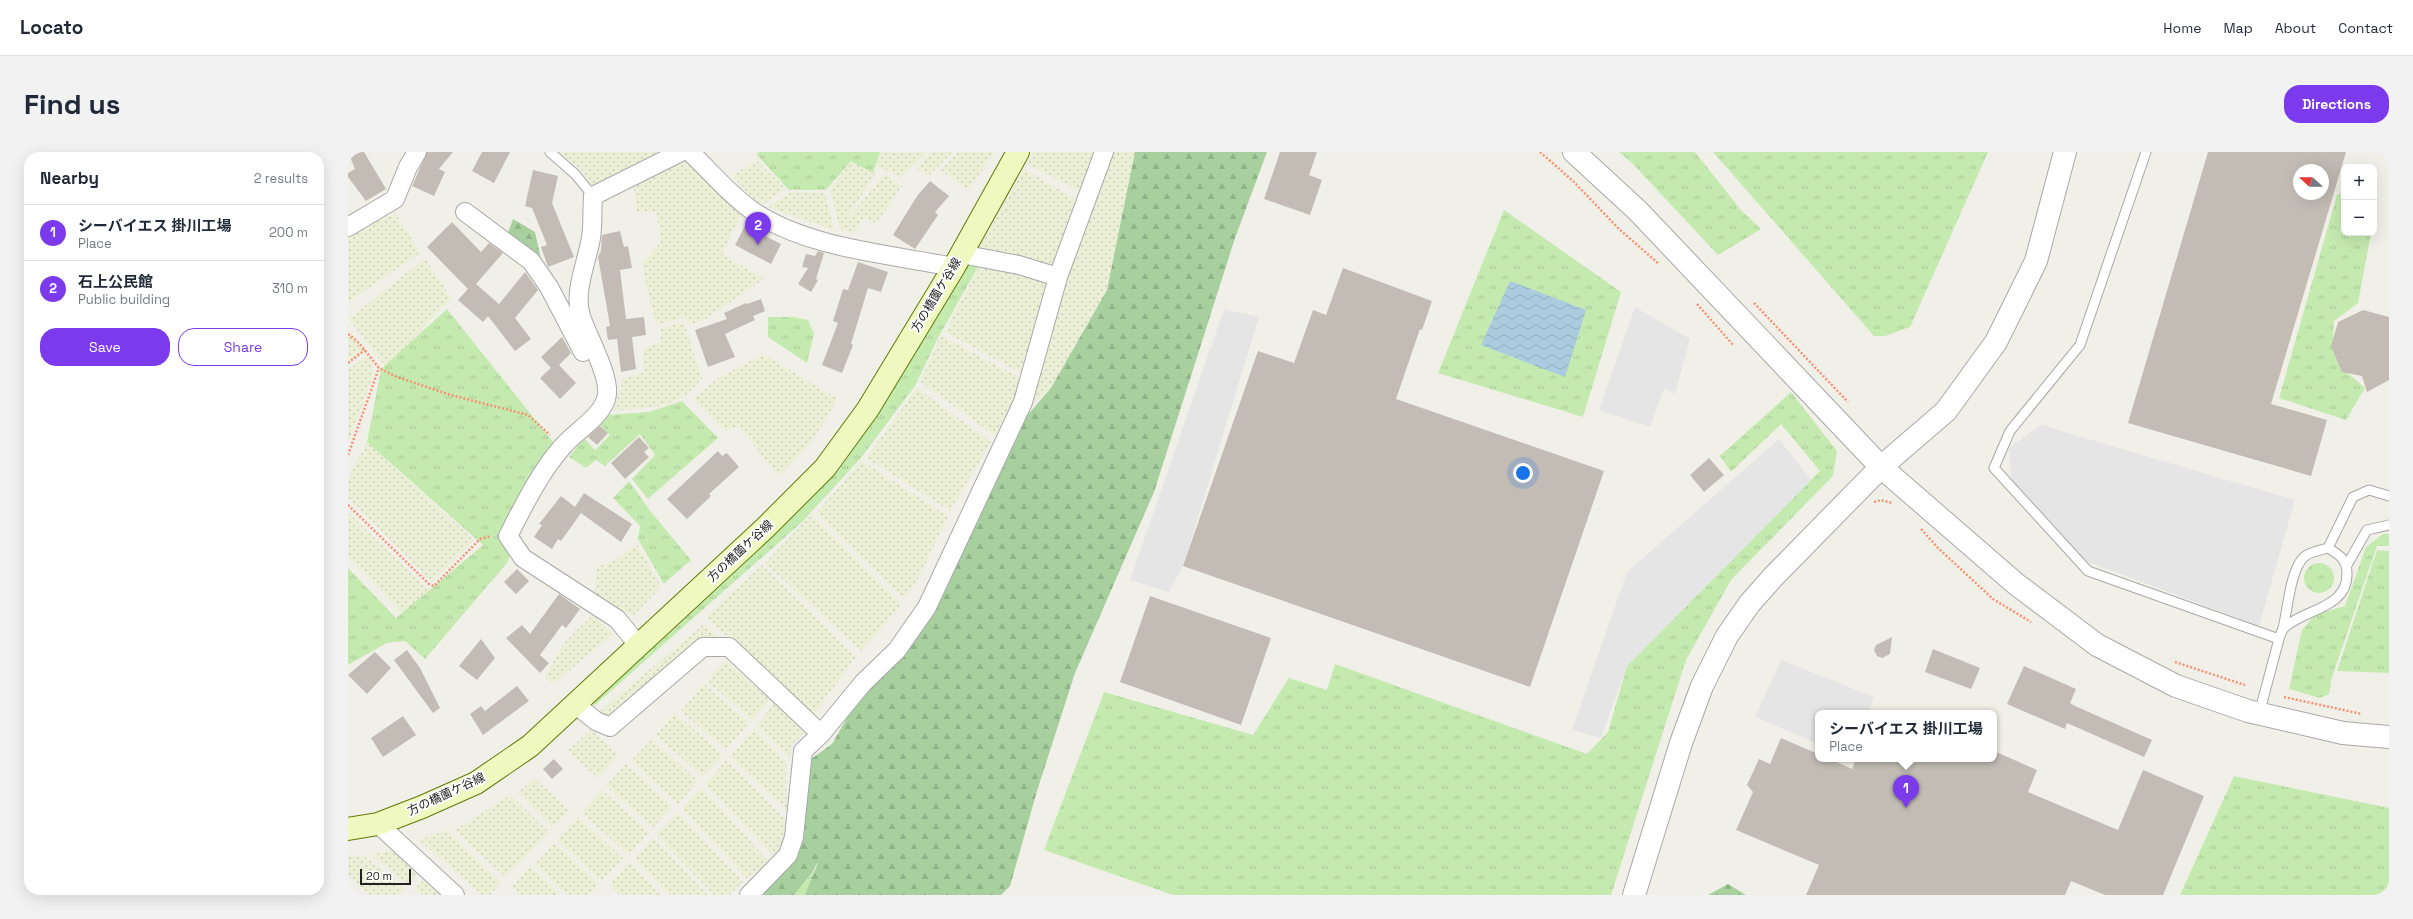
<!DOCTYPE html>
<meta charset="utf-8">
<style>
body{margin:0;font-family:"Space Grotesk","Noto Sans JP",sans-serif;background:#f2f2f3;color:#1f2937}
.controls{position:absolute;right:12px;top:12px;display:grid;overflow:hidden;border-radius:8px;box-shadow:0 4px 16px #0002}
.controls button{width:36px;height:36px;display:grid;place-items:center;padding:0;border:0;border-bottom:1px solid #e0e1e3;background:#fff;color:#1f2937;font:20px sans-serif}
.compass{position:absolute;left:1945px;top:12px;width:36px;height:36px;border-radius:50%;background:#fff;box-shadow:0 4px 16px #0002;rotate:291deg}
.scale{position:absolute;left:12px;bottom:10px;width:51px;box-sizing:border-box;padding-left:4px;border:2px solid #212121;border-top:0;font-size:11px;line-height:14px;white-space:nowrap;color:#212121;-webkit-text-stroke:3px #fff;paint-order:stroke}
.you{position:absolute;left:1175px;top:321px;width:14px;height:14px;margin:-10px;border:3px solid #fff;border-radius:50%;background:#1a73e8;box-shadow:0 0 0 6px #1a73e833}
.badge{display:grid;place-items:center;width:26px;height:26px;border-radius:50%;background:#7c3aed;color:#fff;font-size:13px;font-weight:700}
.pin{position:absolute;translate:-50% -33px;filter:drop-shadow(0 1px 2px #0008)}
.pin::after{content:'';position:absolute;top:21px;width:14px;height:12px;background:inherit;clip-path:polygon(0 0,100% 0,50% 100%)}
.popup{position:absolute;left:1467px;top:558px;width:182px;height:52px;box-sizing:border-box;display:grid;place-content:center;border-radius:8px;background:#fff;filter:drop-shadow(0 1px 3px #0005);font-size:13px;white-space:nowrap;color:#747a83}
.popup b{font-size:15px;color:#1f2937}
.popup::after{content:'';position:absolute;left:50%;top:100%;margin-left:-8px;border:8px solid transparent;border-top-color:#fff}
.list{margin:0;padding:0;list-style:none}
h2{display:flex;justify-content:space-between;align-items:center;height:52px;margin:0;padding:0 16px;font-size:17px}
h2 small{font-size:13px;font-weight:400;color:#747a83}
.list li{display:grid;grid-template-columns:26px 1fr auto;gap:12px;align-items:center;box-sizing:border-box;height:56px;padding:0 16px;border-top:1px solid #e0e1e3}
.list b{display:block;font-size:15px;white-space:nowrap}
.list p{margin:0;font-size:13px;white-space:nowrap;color:#747a83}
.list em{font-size:13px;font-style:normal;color:#747a83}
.actions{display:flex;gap:8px;padding:12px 16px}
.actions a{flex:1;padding:9px 0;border:1px solid #7c3aed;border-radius:16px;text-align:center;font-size:14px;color:#7c3aed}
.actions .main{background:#7c3aed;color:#fff}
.map{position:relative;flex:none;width:2041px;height:743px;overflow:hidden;border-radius:16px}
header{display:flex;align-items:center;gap:24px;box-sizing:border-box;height:56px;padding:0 20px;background:#fff;border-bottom:1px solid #e0e1e3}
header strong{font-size:19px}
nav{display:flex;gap:22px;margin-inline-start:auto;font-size:14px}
.intro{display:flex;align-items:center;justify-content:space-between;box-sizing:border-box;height:96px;padding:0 24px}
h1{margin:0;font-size:28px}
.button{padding:10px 18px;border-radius:16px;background:#7c3aed;color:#fff;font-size:14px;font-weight:700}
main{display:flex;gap:24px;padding:0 24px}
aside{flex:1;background:#fff;border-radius:16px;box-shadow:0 4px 16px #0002}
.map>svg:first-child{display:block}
.farmland{fill:url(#farmland-dots)}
.grass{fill:url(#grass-tufts)}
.forest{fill:url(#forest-firs)}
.parking{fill:#e5e5e5}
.water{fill:url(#water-waves)}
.building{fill:#c2bcb5;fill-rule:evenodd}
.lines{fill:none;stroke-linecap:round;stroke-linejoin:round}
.service-casing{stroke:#a8a8a8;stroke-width:11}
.minor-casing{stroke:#a8a8a8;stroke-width:20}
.tertiary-casing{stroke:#a8a8a8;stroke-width:24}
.secondary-casing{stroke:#607a07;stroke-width:24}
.path{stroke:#f89173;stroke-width:2.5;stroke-dasharray:2 2;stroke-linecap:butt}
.service{stroke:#fff;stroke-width:9}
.minor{stroke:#fff;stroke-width:18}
.tertiary{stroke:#fff;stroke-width:22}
.secondary{stroke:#eff9bf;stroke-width:22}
.labels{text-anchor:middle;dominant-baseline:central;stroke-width:4;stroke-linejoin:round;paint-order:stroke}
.street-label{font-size:12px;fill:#212121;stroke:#fff}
</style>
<header>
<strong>Locato</strong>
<nav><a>Home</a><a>Map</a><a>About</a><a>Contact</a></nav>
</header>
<div class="intro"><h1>Find us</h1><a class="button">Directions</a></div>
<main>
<aside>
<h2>Nearby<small>2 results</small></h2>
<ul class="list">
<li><span class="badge">1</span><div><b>シーバイエス 掛川工場</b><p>Place</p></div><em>200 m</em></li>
<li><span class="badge">2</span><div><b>石上公民館</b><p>Public building</p></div><em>310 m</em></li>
</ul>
<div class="actions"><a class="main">Save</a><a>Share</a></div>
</aside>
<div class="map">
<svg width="2041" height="743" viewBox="0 0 2041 743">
<defs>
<pattern id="farmland-dots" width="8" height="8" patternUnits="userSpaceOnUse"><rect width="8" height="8" fill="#eaefd5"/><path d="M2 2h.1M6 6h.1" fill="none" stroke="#c8cdb7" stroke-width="1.8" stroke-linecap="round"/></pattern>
<pattern id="grass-tufts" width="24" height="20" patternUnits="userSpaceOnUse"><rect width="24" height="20" fill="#c5eab0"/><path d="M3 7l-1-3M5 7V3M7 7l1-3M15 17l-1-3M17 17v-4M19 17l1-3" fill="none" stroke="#a9c897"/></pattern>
<pattern id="forest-firs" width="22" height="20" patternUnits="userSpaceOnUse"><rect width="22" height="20" fill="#a7d09e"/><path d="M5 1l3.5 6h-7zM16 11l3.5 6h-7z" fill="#8fb288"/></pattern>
<pattern id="water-waves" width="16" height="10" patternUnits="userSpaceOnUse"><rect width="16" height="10" fill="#aaccde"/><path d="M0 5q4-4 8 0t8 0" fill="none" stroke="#92afbe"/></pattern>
</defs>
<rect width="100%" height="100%" fill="#f1f0e8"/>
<path class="farmland" d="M211 0H321L249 42 234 18Z
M332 0 398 53 374 102 416 127 356 168 343 172 336 165 308 173 294 113 313 90 309 60 289 59 284 24Z
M533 0 550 1 579 0 553 25 528 14Z
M583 0H605L580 24 569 17Z
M610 0H646L620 39 593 18Z
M685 0H748L732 39 679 12Z
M756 0H787L759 138 703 236 667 268Z
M409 9 438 37 414 53 401 43 384 23Z
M503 9 527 22 496 71 537 22 554 34 529 71 515 67 506 81 492 77 482 38Z
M676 17 730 49 703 118 667 103 631 95Z
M443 40 477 41 486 78 420 55Z
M48 62 72 101 0 150V80Z
M77 106 103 146 38 216 1 167Z
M634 109 702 127 673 221 597 180Z
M336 170 354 227 337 244 314 254 266 259 275 227 295 221V197L313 190V176Z
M0 178 17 198 0 211Z
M593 184 673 226 668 247 646 283 572 230Z
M20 202 26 221 0 291V218Z
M415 202 490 247 465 288 431 324 391 275 376 278 345 247 367 228Z
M569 236 643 290 602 359 518 306Z
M19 290 126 388 84 430 0 345V326Z
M514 309 600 364 568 431 556 447 468 361Z
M0 360 80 438 55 462 0 405Z
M463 363 554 452 513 499 417 411Z
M289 392 313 435 285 464 246 441 249 415 268 408Z
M414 413 508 505 466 562 358 465Z
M245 463 265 482 205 532 197 524 217 490Z
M356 472 376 489 260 568 250 561Z
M377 509 422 547 404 568 359 529Z
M356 532 401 571 378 598 333 559Z
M427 550 458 578 443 594 442 606 409 574Z
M327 561 375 603 355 625 308 583Z
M406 577 438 610 439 659 382 605Z
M243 578 271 602 250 626 220 598Z
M304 587 350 629 330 652 283 609Z
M378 608 439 670 432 698 425 704 358 633Z
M278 612 324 654 305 676 258 634Z
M187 627 221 658 205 676 170 640Z
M354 636 421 710 399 727 334 656Z
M254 638 301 680 281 703 234 661Z
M162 643 201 680 157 725 107 678Z
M330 661 395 730 381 743H366L308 683Z
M230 665 275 706 254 729 209 688Z
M100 678 153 731 142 743H134L71 688Z
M305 686 360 743H321L287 707Z
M206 691 251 732 241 743H219L187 713Z
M45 698 71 720 60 732 23 703Z
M16 704 57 737 51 743H21L0 724V705Z
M281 710 312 743H272L262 733Z
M182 714 213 743H173L164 735Z
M79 724 100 743H73L67 737Z"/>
<path class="grass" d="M411 0H532L525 21 503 9 478 38H441L408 2Z
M1271 0H1347L1393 58 1413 77 1370 103 1284 11Z
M1365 0H1640L1562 175 1537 184H1526Z
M1996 40V81H2023L2010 151 1986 169 1985 190 1993 215 2017 236 1998 268 1931 246 1989 43Z
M1156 58 1273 140 1235 265 1090 221Z
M620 104 635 106 590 186 567 234 512 307 454 370 246 554 242 546 455 348Z
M99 157 205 290 159 411 77 507 57 489 39 491 0 513V416L48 466 135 393 19 290 33 217Z
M420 165H445L460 168 466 182 459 211 420 185Z
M1443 240 1489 299 1485 324 1383 428 1338 508 1263 743H825L696 698 756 540 905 583 941 526 979 538 987 512 1239 602 1260 580 1279 514 1472 319 1433 272 1383 320 1372 304Z
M334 249 370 286 300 347 284 327 307 303 292 282 257 314 248 308 238 316 221 305 236 286 247 298 262 283 250 271 260 263 301 260Z
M281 329 303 360 343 408 316 432 290 387 292 374 265 346Z
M2035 382H2041V394H2029L1984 525 1981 542 1972 546 1941 537 1954 478 1967 463 1997 454 2018 395Z
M2029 398 2041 399V521L1989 519Z
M1956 426a15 15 0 1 1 30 0a15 15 0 1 1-30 0Z
M1886 624 2041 656V743H1832Z
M468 717 457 743H446Z"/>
<path class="forest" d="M787 0H919L887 86 806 340 727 521 689 639 662 734 653 743H457L471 708 464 721 446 743H401L440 703 456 612 484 592 515 538 557 486 670 274 703 236 759 138Z
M165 67 187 80 194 112 160 81Z
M1380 732 1398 743H1360Z"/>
<path class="parking" d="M1287 155 1342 187 1327 242 1316 236 1302 275 1251 258Z
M876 157 911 165 835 414 821 440 782 428Z
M1693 273 1947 348 1911 474 1730 406 1664 337 1661 296Z
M1431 287 1463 328 1279 514 1253 586 1224 578 1279 420Z
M1433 508 1526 545 1519 561H1470V592L1407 565Z"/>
<path class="water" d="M1162 129 1238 158 1217 225 1133 193Z"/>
<path class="building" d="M0 0H16L38 37 18 49 0 25V21L7 17Z
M79 0H105L91 17 97 20 86 44 64 34Z
M134 0H162L146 31 124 19Z
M932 0H969L961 23 974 28 962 63 916 47Z
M1860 0H1998L1923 252 1979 268 1963 324 1780 271ZM1951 18H1975V42H1951Z
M185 18 210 24 204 51 226 105 200 115 193 95 199 93 184 56 177 54Z
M582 29 601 44 587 60 590 63 567 97 545 83 569 44Z
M104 70 133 100 141 91 155 101 128 132 151 152 177 120 190 138 167 166 183 187 167 199 140 164 135 170 110 148 120 137 79 95Z
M397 74 433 92 423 112 387 93Z
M272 79 276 95 280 94 284 116 272 118 278 167 296 165 298 183 284 185 288 217 273 220 269 187 260 188 258 175 262 174 250 105 253 99 254 83Z
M470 99 476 101 468 127 470 128 463 140 450 132 460 116 454 115 458 102 467 104Z
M510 110 540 120 533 140 520 136 503 192 505 193 494 221 474 213 490 171 485 169 495 137 500 138Z
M995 116 1084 149 1074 178 1072 177 1048 247 1256 319 1182 535 835 414 910 199 946 211 965 158 978 163Z
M413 147 417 159 405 164 407 168 377 182 387 205 360 215 347 178 379 167 376 161 398 151 399 152Z
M2015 158 2041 165V228L2019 240 2014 224 1994 220 1983 194 1990 170Z
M214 185 223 201 211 213 228 231 212 247 192 226 203 216 193 205Z
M252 274 260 281 249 293 240 285Z
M291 285 301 296 296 300 301 305 277 327 263 311Z
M370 299 374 304 379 301 391 315 361 342 363 344 339 367 319 347Z
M1361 306 1376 323 1356 340 1342 323Z
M236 341 284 372 273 390 233 361 213 389 210 387 204 397 186 385 194 373 191 372 213 344 227 355Z
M169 417 181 429 168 442 156 430Z
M211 442 232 457 218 476 214 473 192 503 201 511 192 521 158 486 174 473 182 482Z
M802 444 923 486 893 573 772 530Z
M1544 485 1542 502 1534 506 1529 504 1526 498 1528 493Z
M133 487 147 506 129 528 111 514Z
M1585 497 1632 516 1623 537 1577 520Z
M59 498 72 516 92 556 85 561 46 508Z
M27 500 43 516 19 542 0 523Z
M1676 514 1728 537 1722 551 1727 554 1804 588 1796 605 1719 571 1717 577 1659 552Z
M169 534 181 549 135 583 122 562 133 554 137 559Z
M55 564 68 583 35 605 23 586Z
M1433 586 1470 602V607H1482L1504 617 1508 607H1646V599L1689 618 1680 640 1770 678 1795 618 1856 644 1815 743H1757L1723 729 1717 743H1458L1471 713 1388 678 1405 640 1399 633 1411 607 1422 612Z
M206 607 215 617 204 627 195 617Z"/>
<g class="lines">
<defs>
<path id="service" d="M202 0 227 22 245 44
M1798 0 1732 193 1662 279 1646 316 1740 419 1931 487 1911 562
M1980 396 2005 345 2021 338 2041 344
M1999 413 2019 378 2041 373
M1931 487C1932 484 1933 479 1936 476 1955 457 2000 457 1999 421 1999 407 1990 402 1980 396 1973 398 1961 400 1956 405 1942 418 1940 457 1935 476"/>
<path id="minor" d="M342 0C361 18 380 41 402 57 456 96 541 102 606 115
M117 60 183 109 201 135 235 200
M0 75 47 47 60 15 69 0
M613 102 671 113 710 125
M291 494 269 467 175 406 160 384C176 353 192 320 215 294 228 279 252 266 258 247 265 228 239 184 233 164 225 140 239 110 243 86 245 73 244 58 245 44L333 0
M227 552 248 569 262 575 355 495H381L473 582
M30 672 107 743
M401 743 440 703 446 685 455 599 473 582 515 531 549 498 579 455 675 250 710 125 756 0"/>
<path id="tertiary" d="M1226 0 1290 59 1533 315 1668 432 1749 493 1828 534 1900 559 1995 581 2041 585
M1286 743 1333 591 1354 534 1379 484 1402 451 1426 424 1533 315 1598 259 1648 190 1688 109 1717 0"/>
<path id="secondary" d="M0 677 30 672 74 655 128 631 182 594 417 376 477 316 520 257 606 115 670 0"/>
</defs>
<use href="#service" class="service-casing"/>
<use href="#minor" class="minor-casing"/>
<use href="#tertiary" class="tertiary-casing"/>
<use href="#secondary" class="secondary-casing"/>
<path class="path" d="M1192 0 1225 29 1271 77 1311 112
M1406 151 1500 250
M1349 152 1386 194
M0 182 11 191 31 216 49 225 103 243 180 263 202 283
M0 211 17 198
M0 303 31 216
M1526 350 1533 348 1544 351
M0 353 81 432 86 434 132 387 143 384
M1573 377 1590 396 1645 447 1683 470
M1827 510 1897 533
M1936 545 2014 562"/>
<use href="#service" class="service"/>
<use href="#minor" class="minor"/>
<use href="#tertiary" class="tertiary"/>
<use href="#secondary" class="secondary"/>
</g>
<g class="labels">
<g class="street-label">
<text transform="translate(588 143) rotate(-59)">方の橋薗ケ谷線</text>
<text transform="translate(392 399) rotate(-43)">方の橋薗ケ谷線</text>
<text transform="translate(98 642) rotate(-25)">方の橋薗ケ谷線</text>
</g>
</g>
</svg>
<div class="controls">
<button>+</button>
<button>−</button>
</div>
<svg class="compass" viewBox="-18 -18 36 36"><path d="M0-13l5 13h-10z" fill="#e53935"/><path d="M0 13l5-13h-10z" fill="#747a83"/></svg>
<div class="scale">20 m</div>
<div class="you"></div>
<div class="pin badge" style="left:1558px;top:656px">1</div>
<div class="popup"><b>シーバイエス 掛川工場</b>Place</div>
<div class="pin badge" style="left:410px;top:93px">2</div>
</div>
</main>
